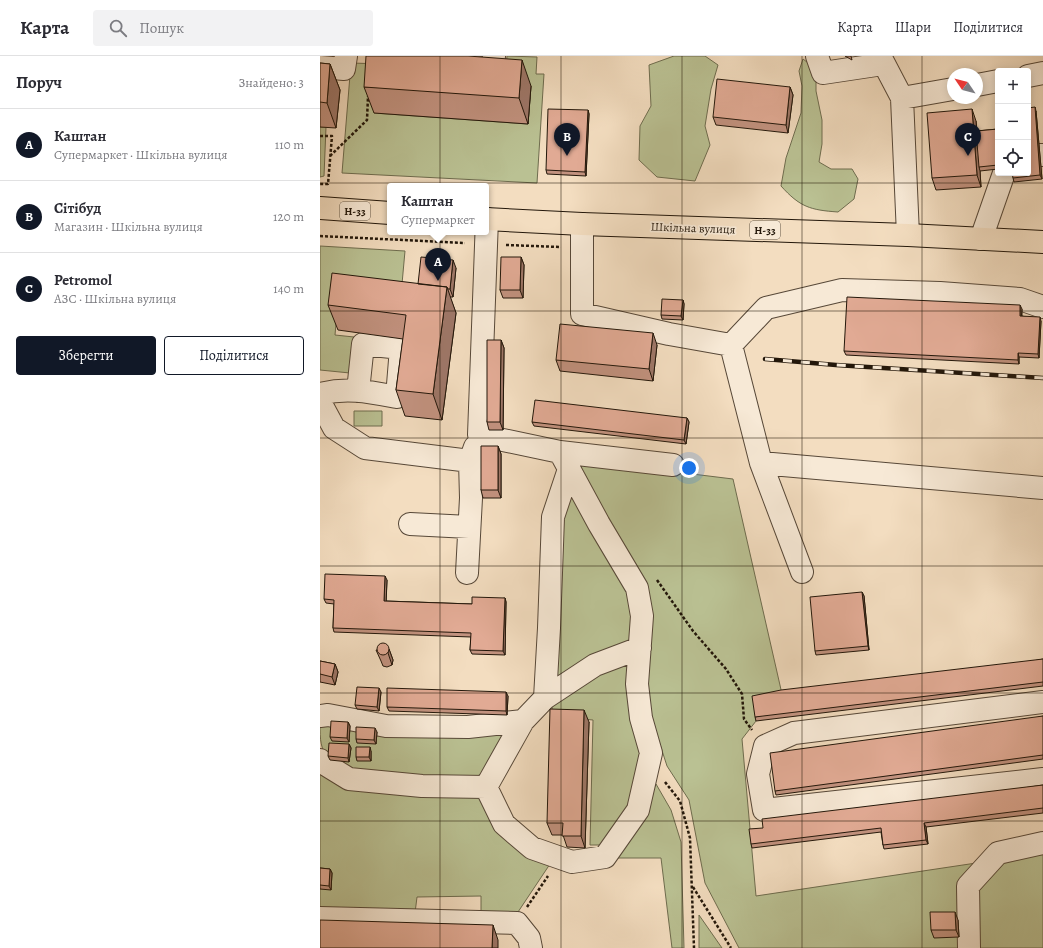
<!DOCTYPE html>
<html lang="uk">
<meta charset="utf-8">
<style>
body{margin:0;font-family:Alegreya,serif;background:#f2f2f3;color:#2b2b33}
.controls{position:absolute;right:12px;top:12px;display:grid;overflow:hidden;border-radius:4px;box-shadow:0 2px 10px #0003}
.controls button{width:36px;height:36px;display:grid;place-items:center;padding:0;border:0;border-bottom:1px solid #e1e1e2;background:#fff;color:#2b2b33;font:20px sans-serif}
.compass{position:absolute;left:627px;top:12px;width:36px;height:36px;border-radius:50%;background:#fff;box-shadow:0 2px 10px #0003;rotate:305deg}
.you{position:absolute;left:369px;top:412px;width:14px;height:14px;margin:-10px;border:3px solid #fff;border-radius:50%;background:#1a73e8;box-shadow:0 0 0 6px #1a73e833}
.badge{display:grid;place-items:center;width:26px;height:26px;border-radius:50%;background:#111827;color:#fff;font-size:13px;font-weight:700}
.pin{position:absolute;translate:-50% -33px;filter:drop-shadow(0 1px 2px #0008)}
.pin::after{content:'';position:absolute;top:21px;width:14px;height:12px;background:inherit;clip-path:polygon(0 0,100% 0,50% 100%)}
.popup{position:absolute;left:67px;top:127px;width:102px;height:52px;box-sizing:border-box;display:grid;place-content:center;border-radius:4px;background:#fff;filter:drop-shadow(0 1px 3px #0005);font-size:13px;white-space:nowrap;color:#7c7c81}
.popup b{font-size:15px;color:#2b2b33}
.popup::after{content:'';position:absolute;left:50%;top:100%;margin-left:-8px;border:8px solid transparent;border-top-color:#fff}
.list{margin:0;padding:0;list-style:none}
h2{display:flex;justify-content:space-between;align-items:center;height:52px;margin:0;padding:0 16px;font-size:17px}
h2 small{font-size:13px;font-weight:400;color:#7c7c81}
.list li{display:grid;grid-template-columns:26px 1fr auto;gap:12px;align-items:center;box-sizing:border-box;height:72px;padding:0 16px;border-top:1px solid #e1e1e2}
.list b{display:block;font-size:15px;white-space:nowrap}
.list p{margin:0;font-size:13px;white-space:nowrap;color:#7c7c81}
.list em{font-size:13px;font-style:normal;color:#7c7c81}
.actions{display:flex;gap:8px;padding:12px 16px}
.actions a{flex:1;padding:9px 0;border:1px solid #111827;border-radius:4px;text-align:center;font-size:14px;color:#111827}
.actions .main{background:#111827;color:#fff}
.icon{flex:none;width:22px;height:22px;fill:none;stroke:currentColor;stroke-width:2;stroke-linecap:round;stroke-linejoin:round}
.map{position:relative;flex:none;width:723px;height:892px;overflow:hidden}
header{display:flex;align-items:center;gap:24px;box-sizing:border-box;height:56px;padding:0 20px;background:#fff;border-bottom:1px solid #e1e1e2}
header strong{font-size:19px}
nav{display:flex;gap:22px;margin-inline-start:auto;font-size:14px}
.search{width:280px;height:36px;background:#f2f2f3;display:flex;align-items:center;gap:10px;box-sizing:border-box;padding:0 14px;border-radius:4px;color:#7c7c81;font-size:15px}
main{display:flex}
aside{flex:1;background:#fff}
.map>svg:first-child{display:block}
.green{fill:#bac193;stroke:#6e6c4e}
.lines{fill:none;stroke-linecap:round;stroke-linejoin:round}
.minor-casing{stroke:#574838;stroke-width:24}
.major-casing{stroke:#23170a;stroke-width:24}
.path{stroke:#23170a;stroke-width:2.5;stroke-dasharray:3 2;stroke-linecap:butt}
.minor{stroke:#f7e9d6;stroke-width:22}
.major{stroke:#f3ddc0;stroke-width:22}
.rail-casing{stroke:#23170a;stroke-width:4.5}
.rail{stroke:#f7e9d6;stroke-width:3;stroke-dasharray:9;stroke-linecap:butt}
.wall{fill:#c2927f;stroke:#23170a}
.shaded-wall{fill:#9e7768;stroke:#23170a}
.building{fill:#e1aa94;stroke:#23170a}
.grid{fill:none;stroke:#23170a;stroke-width:1;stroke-opacity:0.55}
.labels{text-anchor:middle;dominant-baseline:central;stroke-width:3.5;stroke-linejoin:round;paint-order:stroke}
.shield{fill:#f7e9d6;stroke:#635647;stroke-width:1}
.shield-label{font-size:11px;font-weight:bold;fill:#23170a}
.street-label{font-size:12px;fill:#23170a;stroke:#f7e9d6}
</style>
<header>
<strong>Карта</strong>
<div class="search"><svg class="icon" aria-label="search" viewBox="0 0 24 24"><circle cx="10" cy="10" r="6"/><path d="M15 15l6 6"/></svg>Пошук</div>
<nav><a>Карта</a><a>Шари</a><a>Поділитися</a></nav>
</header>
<main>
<aside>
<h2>Поруч<small>Знайдено: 3</small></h2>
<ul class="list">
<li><span class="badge">A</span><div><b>Каштан</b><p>Супермаркет · Шкільна вулиця</p></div><em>110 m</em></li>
<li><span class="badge">B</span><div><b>Сітібуд</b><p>Магазин · Шкільна вулиця</p></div><em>120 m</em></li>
<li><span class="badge">C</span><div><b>Petromol</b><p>АЗС · Шкільна вулиця</p></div><em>140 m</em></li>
</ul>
<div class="actions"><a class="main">Зберегти</a><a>Поділитися</a></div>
</aside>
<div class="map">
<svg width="723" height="892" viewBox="0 0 723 892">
<rect width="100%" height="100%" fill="#f3ddc0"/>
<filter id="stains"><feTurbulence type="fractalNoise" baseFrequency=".005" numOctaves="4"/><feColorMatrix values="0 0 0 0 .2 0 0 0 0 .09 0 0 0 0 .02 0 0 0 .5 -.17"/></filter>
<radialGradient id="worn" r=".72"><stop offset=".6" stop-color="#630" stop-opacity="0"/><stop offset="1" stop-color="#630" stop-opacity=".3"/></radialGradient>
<path class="green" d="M187 0 217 1 216 18H224L217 127 22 117 31 7 64 8 54 57 208 68 211 30 185 28Z
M354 0H385L398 9 391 33 385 70 390 89 375 125 337 121 319 104 320 70 331 50 329 9Z
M483 3 496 13V35L502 64V88L499 106 511 113H532L538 123 534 143 518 156C490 154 480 151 461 130L466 102 481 57 482 30 479 15Z
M0 71H6L4 120 0 121Z
M0 190 85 195 81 239 19 233 15 279 34 281 30 317 0 314Z
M34 355H62V370H34Z
M256 408 356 416 413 423 462 638 434 644 436 665 422 683 436 840 723 797V892H419L385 827 369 744 347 710 336 676 327 641 316 509Z
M253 437 311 542 321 704 311 742 297 773 283 789H270L273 664 240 661 232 655 239 469 246 438Z
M0 668 186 674 163 718C156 720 149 723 142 723 118 723 25 718 10 704 0 694 0 683 0 668Z
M0 712 158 739 230 808 196 859H161V840L97 841 95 857 0 856Z
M336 728 351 754 361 786 364 892H352L341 802H295L316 775Z
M379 859 402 892H379Z"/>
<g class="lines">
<defs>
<path id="minor" d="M108 0 107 7 173 13 174 0
M497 0 503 17 563 8
M560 0 582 42 588 179
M0 11 24 13 26 0
M708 20 723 17
M657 29 678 25
M582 42 633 33
M720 99H723
M262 168V258L349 278 411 289 441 407 482 516
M661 183 684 117
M411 289 446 252 522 234 620 237 700 243 723 251
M0 338C27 331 50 336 77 341L81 292 43 288 38 335
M0 346 14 372 45 392 150 405
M240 396 353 409
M441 407 723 432
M90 468 149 471
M147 517 151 442 150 405 155 391
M225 642 275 609 320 592
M723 646 474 677 445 690 438 718 444 754 723 723
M0 660 8 659 66 670 148 671 203 665 225 642 229 572 233 461 249 413
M0 704 3 707 29 723 102 730 166 731 203 665
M166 731 184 768 212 792 252 806 285 801 318 754 331 697 321 662 317 628 322 560 317 532 279 468 240 396 159 379 167 163
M0 862 197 867 209 882 211 892
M649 892 648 830 678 797 723 787"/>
<path id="major" d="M0 152 70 157
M166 163 262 168 588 179 723 186"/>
</defs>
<use href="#minor" class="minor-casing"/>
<use href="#major" class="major-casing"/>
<path class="path" d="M0 80H12L8 128H0
M10 100 47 64 48 40
M0 180 145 187
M186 189 241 191
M337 524 373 575 406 613 422 638 424 663 432 674
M345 726 360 745 370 782 374 892
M373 831 411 892
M207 851 228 820"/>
<use href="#minor" class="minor"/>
<use href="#major" class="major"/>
<defs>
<path id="rail" d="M445 303 516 309 723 322"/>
</defs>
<use href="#rail" class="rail-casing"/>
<use href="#rail" class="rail"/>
</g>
<path class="wall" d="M525 0H531L532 4Z
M0 7 10 8 20 34 16 72 0 71Z
M211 30 208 68 54 57 44 31Z
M470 31 473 39 468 77 396 69 393 61Z
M268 54 269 58 266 120 227 118 226 114Z
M716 55 722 123 694 126 693 122Z
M656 65 657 75 678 73V113L660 115 661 131 616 134 612 122Z
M201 201 204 209 203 242H183L180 234Z
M136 212 133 241H130L136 257 122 364 85 360 76 334 83 283 18 274 8 249 98 228Z
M363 244 364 248 363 264 342 263 341 259Z
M702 253V260L721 265 719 302 699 301V308L526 299 524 295Z
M181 284 184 292 183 374H169L167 366Z
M337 289 333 325 240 315 236 304Z
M367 362 369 366 366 388 214 370 212 366Z
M178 390 181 398V442H163L161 434Z
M67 524 66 545 152 548 185 542 186 546 185 599 152 598 150 594 151 581 14 576 13 572 14 548 6 547 4 543Z
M542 536 544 540 549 594 496 599 495 595Z
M69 593 73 604 72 609 67 611 63 610 61 605 56 594Z
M723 603V630L436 665 435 661Z
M0 605 15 608 18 616 15 629 0 626Z
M61 636 59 655 37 653 35 649Z
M188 640 187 659 69 655 67 651Z
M723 660V703L456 739 455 735Z
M28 666 30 670 29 686 12 685 10 681Z
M269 666 265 792 247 791 243 779H232L227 767Z
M57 676 56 688 37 687 36 683Z
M29 688 31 692 29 706 10 704 8 700Z
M51 695V705H37L36 701Z
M723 729V757L606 771 608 788 564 793 563 789 561 776 432 792 431 788 443 772Z
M0 812 10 813 12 817 11 834 0 833Z
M638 864 639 881 614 882 611 874Z"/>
<path class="shaded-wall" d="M202 4 211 30 208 68 199 42Z
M10 8 20 34 16 72 7 47Z
M470 31 473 39 468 77 466 69Z
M715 51 716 55 722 123 720 119Z
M652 53 656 65 660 111H659L660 115 661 131 657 119Z
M268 54 269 58 266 120 265 116Z
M201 201 204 209 203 242 200 234Z
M133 204 136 212 133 241 130 233Z
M127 231 136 257 122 364 113 338Z
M363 244 364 248 363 264 361 260Z
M700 249 702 253 701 264 700 260Z
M720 261 721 265 719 302 718 298Z
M333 277 337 289 333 325 329 313Z
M181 284 184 292 183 374 180 366Z
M698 297 699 301V308L698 304Z
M367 362 369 366 366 388 364 384Z
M178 390 181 398V442L178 434Z
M65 520 67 524 66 549 64 545Z
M542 536 544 540 549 594 548 590Z
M185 542 186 546 185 599 183 595Z
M69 593 73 604 72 609 68 597Z
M15 608 18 616 15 629 12 621Z
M59 632 61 636 59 655 57 651Z
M186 636 188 640 187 659 186 655Z
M264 654 269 666 265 792 261 780Z
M28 666 30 670 29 686 27 682Z
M55 672 57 676 56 688 54 684Z
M29 688 31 692 29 706 28 702Z
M50 691 51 695V705L49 701Z
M604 767 606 771 608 788 606 784Z
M10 813 12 817 11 834 9 830Z
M635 856 638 864 639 881 636 874Z
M173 869 178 884V892H172Z"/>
<path class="building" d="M46 0H148L202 4 199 42 44 31Z
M0 7 10 8 7 47 0 46Z
M397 23 470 31 466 69 393 61Z
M715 51 720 119 693 122 692 117H708V52Z
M228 53 268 54 265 116 226 114Z
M652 53 657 119 612 122 607 57Z
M678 73V109L659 111 656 75Z
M101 201 133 204 130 233H128L127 231 98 228Z
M181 201H201L200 234H180Z
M12 217 127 231 113 338 76 334 86 259 8 249Z
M527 241 700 249V260L720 261 718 298 698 297V304L524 295Z
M342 243 363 244 361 260 341 259Z
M240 268 333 277 329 313 236 304Z
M167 284H181L180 366H167Z
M215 344 367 362 364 384 212 366Z
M161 390H178V434H161Z
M5 518 65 520 64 545 152 548V541L185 542 183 595 150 594 151 577 13 572 14 544 4 543Z
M542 536 548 590 495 595 490 541Z
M57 593a6 6 0 1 1 12 0a6 6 0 1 1-12 0Z
M723 603V626L435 661 432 640 461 634Z
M0 605 15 608 12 621 0 618Z
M37 631 59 632 57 651 35 649Z
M67 632 186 636V655L67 651Z
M230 653 264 654 261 780H242L243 767H227Z
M723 660V699L455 735 450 697Z
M11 665 28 666 27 682 10 681Z
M36 671 55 672 54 684 36 683Z
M9 687 29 688 28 702 8 700Z
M36 691H50L49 701H36Z
M723 729V752L604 767 606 784 563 789 561 772 431 788 429 773 443 772 442 763Z
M0 812 10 813 9 830 0 829Z
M610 856H635L636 874H611Z
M0 864 173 869 172 892H0Z"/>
<path class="grid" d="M120 0V892M241 0V892M362 0V892M482 0V892M602 0V892M0 127H723M0 255H723M0 382H723M0 510H723M0 637H723M0 765H723"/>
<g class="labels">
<g class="shield">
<rect x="20" y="146" width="30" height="18" rx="3"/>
<rect x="430" y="165" width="30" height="18" rx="3"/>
</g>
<g class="shield-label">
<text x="35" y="155">Н-33</text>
<text x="445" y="174">Н-33</text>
</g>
<g class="street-label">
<text transform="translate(373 172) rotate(2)">Шкільна вулиця</text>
</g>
</g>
<rect width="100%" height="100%" filter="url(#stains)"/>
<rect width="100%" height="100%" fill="url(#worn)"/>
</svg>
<div class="controls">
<button>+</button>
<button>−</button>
<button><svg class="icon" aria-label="locate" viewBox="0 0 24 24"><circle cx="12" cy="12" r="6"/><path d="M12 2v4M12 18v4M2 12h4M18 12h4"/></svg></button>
</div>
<svg class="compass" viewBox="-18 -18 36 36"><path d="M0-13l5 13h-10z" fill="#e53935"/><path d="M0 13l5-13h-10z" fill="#7c7c81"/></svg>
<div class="you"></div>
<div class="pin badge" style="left:118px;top:225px">A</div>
<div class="popup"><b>Каштан</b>Супермаркет</div>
<div class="pin badge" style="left:247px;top:100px">B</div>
<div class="pin badge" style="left:648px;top:100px">C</div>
</div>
</main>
